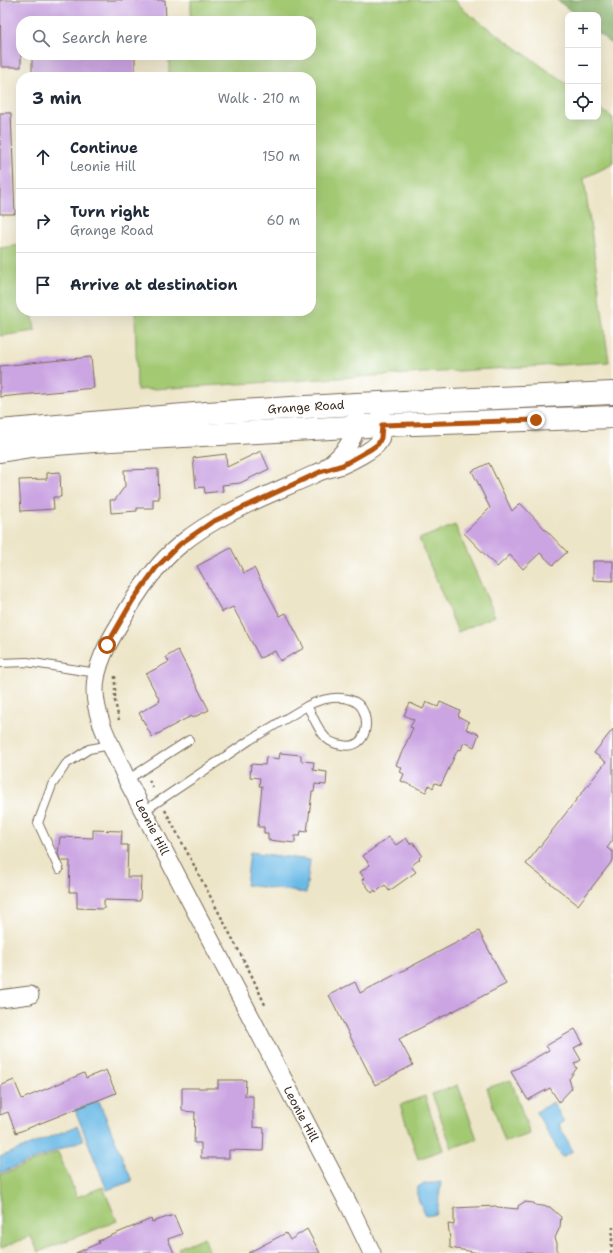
<!DOCTYPE html>
<meta charset="utf-8">
<style>
body{margin:0;font-family:"Shantell Sans",sans-serif;background:#f6f6f7;color:#1f2937}
.controls{position:absolute;right:12px;top:12px;display:grid;overflow:hidden;border-radius:8px;box-shadow:0 4px 16px #0002}
.controls button{width:36px;height:36px;display:grid;place-items:center;padding:0;border:0;border-bottom:1px solid #e0e1e3;background:#fff;color:#1f2937;font:20px sans-serif}
.stop{position:absolute;width:12px;height:12px;margin:-9px;border:3px solid #b45309;border-radius:50%;background:#fff}
.stop.end{background:#b45309;border-color:#fff;box-shadow:0 1px 4px #0008}
.list{margin:0;padding:0;list-style:none}
h2{display:flex;justify-content:space-between;align-items:center;height:52px;margin:0;padding:0 16px;font-size:17px}
h2 small{font-size:13px;font-weight:400;color:#747a83}
.list li{display:grid;grid-template-columns:26px 1fr auto;gap:12px;align-items:center;box-sizing:border-box;height:64px;padding:0 16px;border-top:1px solid #e0e1e3}
.list b{display:block;font-size:15px;white-space:nowrap}
.list p{margin:0;font-size:13px;white-space:nowrap;color:#747a83}
.list em{font-size:13px;font-style:normal;color:#747a83}
.icon{flex:none;width:22px;height:22px;fill:none;stroke:currentColor;stroke-width:2;stroke-linecap:round;stroke-linejoin:round}
.map{position:relative;flex:none;width:613px;height:1253px;overflow:hidden}
.search{position:absolute;background:#fff;box-shadow:0 4px 16px #0002;left:16px;top:16px;width:300px;height:44px;display:flex;align-items:center;gap:10px;box-sizing:border-box;padding:0 14px;border-radius:16px;color:#747a83;font-size:15px}
.panel{position:absolute;background:#fff;box-shadow:0 4px 16px #0002;left:16px;top:72px;width:300px;height:244px;border-radius:16px}
.map>svg:first-child{display:block}
.green{fill:#a3c973;stroke:#6f7a48}
.forest{fill:#82ad65;stroke:#5e6c42}
.water{fill:#6bbae6;stroke:#537282}
.building{fill:#cba4e2}
.lines{fill:none;stroke-linecap:round;stroke-linejoin:round}
.lane-casing{stroke:#796b5a;stroke-width:10}
.street-casing{stroke:#796b5a;stroke-width:19}
.secondary-casing{stroke:#796b5a;stroke-width:24}
.path{stroke:#796b5a;stroke-width:2.5;stroke-dasharray:3 3;stroke-linecap:butt}
.lane{stroke:#fff;stroke-width:8}
.street{stroke:#fff;stroke-width:17}
.secondary{stroke:#fff;stroke-width:22}
.route{stroke:#b45309;stroke-width:5}
.labels{text-anchor:middle;dominant-baseline:central;stroke-width:3;stroke-linejoin:round;paint-order:stroke}
.street-label{font-size:12px;fill:#3b2a1e;stroke:#fff}
</style>
<div class="map">
<svg width="613" height="1253" viewBox="0 0 613 1253">
<rect width="100%" height="100%" fill="#fff"/>
<filter id="ink" filterUnits="userSpaceOnUse"><feTurbulence type="fractalNoise" baseFrequency=".025" numOctaves="2"/><feDisplacementMap in="SourceGraphic" scale="8" xChannelSelector="R" yChannelSelector="G"/><feConvolveMatrix kernelMatrix="1 2 1 2 8 2 1 2 1" color-interpolation-filters="sRGB"/></filter>
<filter id="wash" filterUnits="userSpaceOnUse"><feTurbulence type="fractalNoise" baseFrequency=".012" numOctaves="4" result="noise"/><feDisplacementMap in="SourceGraphic" scale="16" xChannelSelector="R" yChannelSelector="G"/><feGaussianBlur stdDeviation="0.9" result="paint"/><feColorMatrix in="noise" values="0 0 0 0 0 0 0 0 0 0 0 0 0 0 0 0 0 1.4 0 .05"/><feComposite in="paint" operator="in"/></filter>
<g filter="url(#wash)">
<rect width="100%" height="100%" fill="#ede5c8"/>
<path class="green" d="M191 0H455L466 12 568 85V117H598V107L613 118V164L584 178 609 362 137 390 135 311H311V77H169V55H311V21H191Z
M21 245V311H32L35 331 0 336V248Z
M455 525 495 616 458 632 419 539Z
M511 1080 530 1134 505 1142 487 1088Z
M458 1085 477 1139 452 1148 432 1094Z
M425 1096 443 1150 418 1159 400 1105Z
M58 1152 77 1197 103 1187 117 1221 38 1252 31 1236 1 1248 0 1246V1175Z
M204 1237 210 1253H181L178 1248Z"/>
<path class="forest" d="M557 0H613V45L598 33V15H576Z"/>
<path class="water" d="M250 852 310 860 306 893 246 885Z
M99 1101 132 1181 107 1190 75 1110Z
M553 1102 564 1122 559 1125 573 1151 562 1157 536 1112Z
M77 1126 83 1140 0 1173V1157Z
M441 1182 437 1214 426 1216C423 1209 412 1191 419 1186 424 1183 435 1183 441 1182Z"/>
<g id="blocks">
<path class="building" d="M0 0H165L166 19 134 20V21H21V67H1Z
M32 55H135V77H32Z
M0 113H11L15 214H0Z
M91 357 94 388 0 397V366Z
M261 451 269 469 240 483 222 485 223 491 205 493 204 487 196 488 193 458 226 454 227 467Z
M489 463 512 511 520 503 567 552 553 565 540 553 523 569 510 555 497 567 464 533 490 508 472 471Z
M158 469 159 499H153V508H137V511L111 513 110 500H115L125 486 124 470Z
M60 472 61 497H53L54 509 21 511 19 480 47 479V473Z
M231 548 244 573 254 568 280 616 286 613 304 648 280 661 275 651 260 658 233 607 222 612 197 566Z
M593 561H613V581L593 580Z
M178 650 209 710 192 718 191 716 152 737 139 713 160 701 146 674 169 662 166 657Z
M426 702 438 707 440 702 460 711 458 716 469 722 466 729 479 734 474 747 464 742 461 750 458 749 441 785 435 783 433 788 429 785 426 792 401 781 404 774 400 772 402 768 396 765 413 728 410 727 414 720 404 715 410 703 423 709Z
M613 729V840L607 848 613 852V860L578 905 526 864 606 762 594 753Z
M280 753 301 755V761L314 762 313 770 327 772 326 785 315 784 314 792H312L307 832 301 831 300 836H295V843L268 840V833H264V827H258L262 786H259L260 778 250 777 251 764 265 765 266 757 279 759Z
M93 830 122 831 121 845H128L127 877H141L140 901 104 900V909L77 908V892H69L70 861H61L58 854 60 837 93 838Z
M389 837 396 845 406 838 410 844 413 842 422 855 419 858 420 859 411 866 416 872 389 891 385 885 376 892 375 890 372 893 362 880 364 878 360 872 370 865 363 856Z
M479 931 506 984 399 1039 413 1065 375 1085 329 995 355 982 360 993Z
M575 1029 583 1043 574 1048 581 1060 574 1064 577 1068 569 1079 572 1088 559 1102 550 1088 528 1100 511 1072 549 1050 546 1046Z
M106 1070 116 1093 16 1133 8 1112 0 1115V1086L14 1080 22 1099 84 1073 86 1078Z
M218 1080H246L245 1096H253V1127L264 1128 263 1151 229 1150V1158H201V1143H194L195 1112 182 1111V1088H218Z
M524 1202 534 1203 535 1205 550 1207 561 1217 560 1227 555 1238 557 1243V1253H480L450 1248V1239L448 1224 454 1225V1208L496 1206 497 1207 518 1209V1206Z
M174 1215 182 1234 168 1239 174 1253H76L99 1243 98 1241 151 1219 152 1222Z
M307 1229 320 1253H248L286 1233 290 1240Z"/>
</g>
</g>
<g filter="url(#ink)">
<use href="#blocks" fill-opacity="0" stroke="#796b5a" stroke-width="1"/>
<g class="lines">
<defs>
<path id="lane" d="M0 663 27 662 97 673
M127 780 189 740
M144 811 250 740 307 706C320 699 343 693 357 703 372 714 369 751 342 745 336 744 331 743 326 738 318 730 313 716 307 706
M59 869 38 823 52 785 66 764 89 749 111 745"/>
<path id="street" d="M327 467C340 457 353 443 356 426 357 419 356 411 356 404
M0 999 30 995
M372 1253 349 1205 127 780C115 751 95 722 95 690 95 666 108 643 120 623 136 594 155 565 181 544 218 513 272 494 317 473 325 469 334 468 342 465 351 461 373 450 378 443 384 435 381 423 381 413"/>
<g id="secondary">
<path id="s1" d="M0 431 207 413 356 404 613 393"/>
<path d="M0 451 31 446 94 441 385 425 613 417"/>
</g>
</defs>
<use href="#lane" class="lane-casing"/>
<use href="#street" class="street-casing"/>
<use href="#secondary" class="secondary-casing"/>
<path class="path" d="M115 676V701L119 720
M149 780 154 790
M165 810 251 974 266 1007
M611 1253 613 1227"/>
<use href="#lane" class="lane"/>
<use href="#street" class="street"/>
<use href="#secondary" class="secondary"/>
</g>
</g>
<g class="lines" filter="url(#ink)">
<path class="route" d="M107 645 133 600 156 568 180 544 212 522 320 472 343 465 371 449 378 444 381 438 382 425 536 420"/>
</g>
<g class="labels">
<g class="street-label">
<text stroke="none"><textPath href="#s1" startOffset="307">Grange Road</textPath></text>
<text transform="translate(152 827) rotate(63)">Leonie Hill</text>
<text transform="translate(301 1114) rotate(62)">Leonie Hill</text>
</g>
</g>
</svg>
<div class="controls">
<button>+</button>
<button>−</button>
<button><svg class="icon" aria-label="locate" viewBox="0 0 24 24"><circle cx="12" cy="12" r="6"/><path d="M12 2v4M12 18v4M2 12h4M18 12h4"/></svg></button>
</div>
<div class="stop" style="left:107px;top:645px"></div>
<div class="stop end" style="left:536px;top:420px"></div>
<div class="search"><svg class="icon" aria-label="search" viewBox="0 0 24 24"><circle cx="10" cy="10" r="6"/><path d="M15 15l6 6"/></svg>Search here</div>
<section class="panel">
<h2>3 min<small>Walk · 210 m</small></h2>
<ul class="list">
<li><svg class="icon" aria-label="ahead" viewBox="0 0 24 24"><path d="M12 20V5M6 11l6-6 6 6"/></svg><div><b>Continue</b><p>Leonie Hill</p></div><em>150 m</em></li>
<li><svg class="icon" aria-label="right" viewBox="0 0 24 24"><path d="M7 20v-9h11M14 6l5 5-5 5"/></svg><div><b>Turn right</b><p>Grange Road</p></div><em>60 m</em></li>
<li><svg class="icon" aria-label="arrive" viewBox="0 0 24 24"><path d="M6 21V4h12l-3 4 3 4H6"/></svg><div><b>Arrive at destination</b></div></li>
</ul>
</section>
</div>
